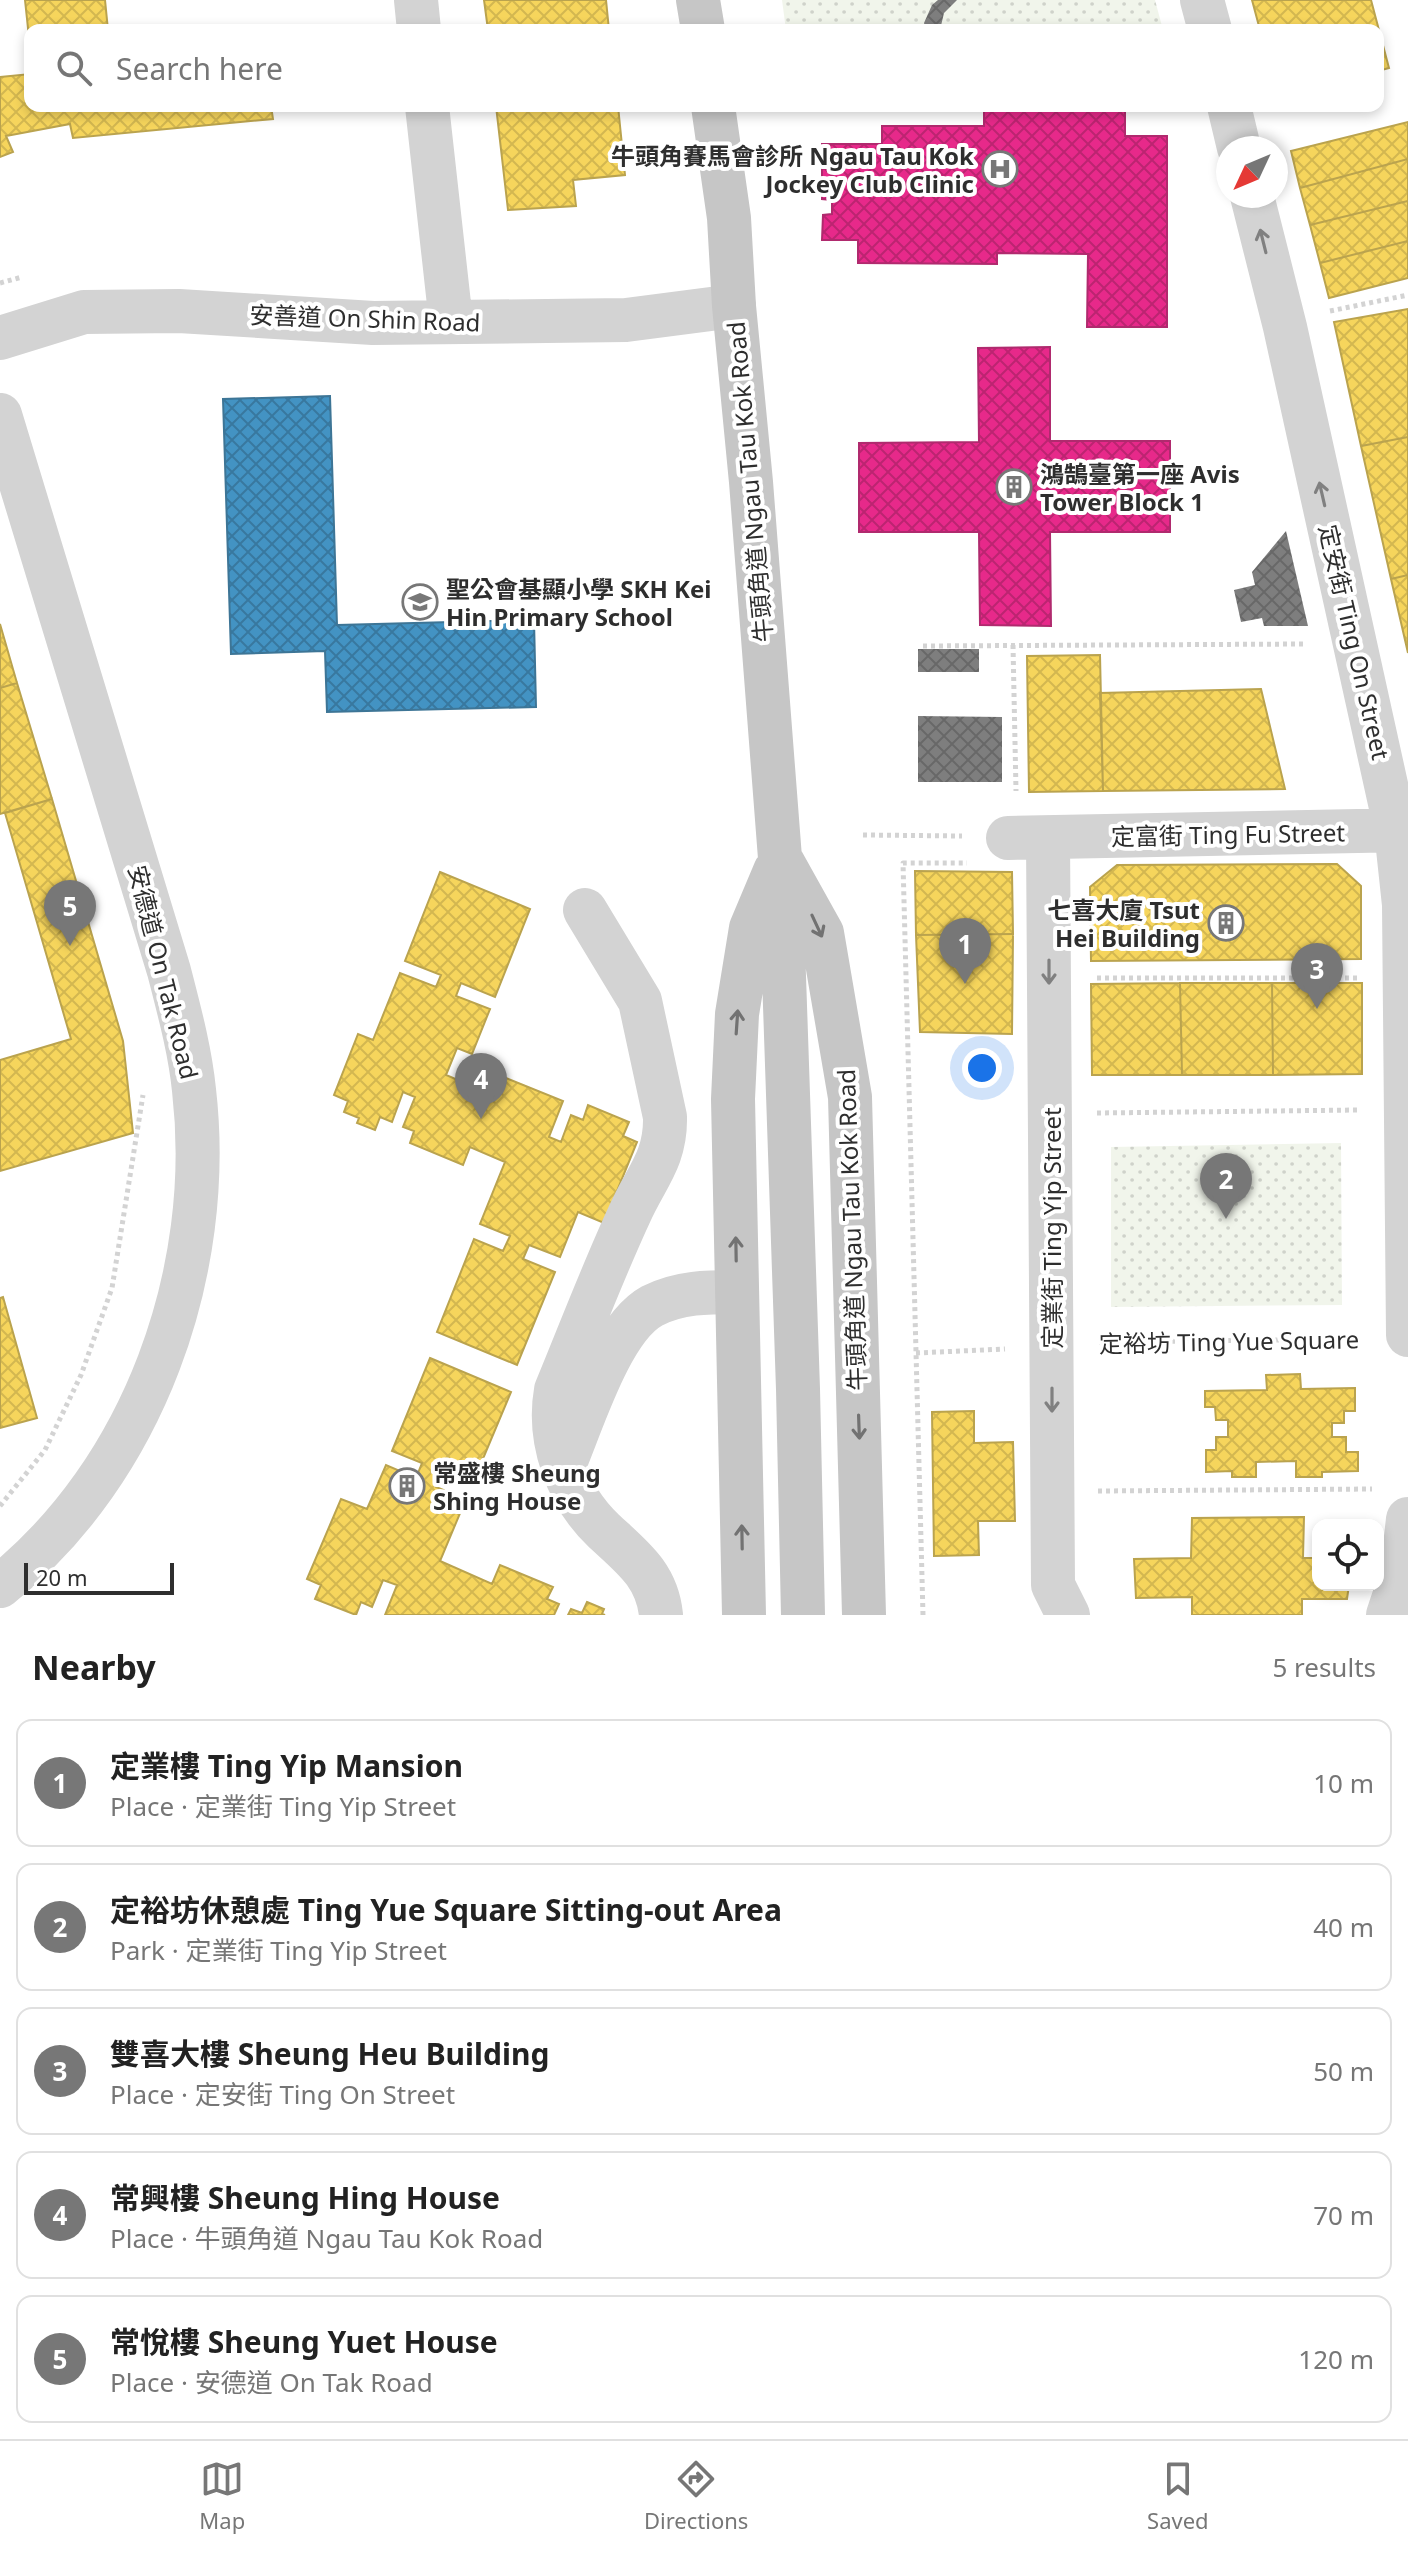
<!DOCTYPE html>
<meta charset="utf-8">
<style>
body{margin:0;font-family:"Noto Sans","Noto Sans TC",sans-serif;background:#f6f6f6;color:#222}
.controls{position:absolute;right:24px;bottom:24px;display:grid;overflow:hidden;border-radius:16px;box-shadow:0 4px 12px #0003}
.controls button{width:72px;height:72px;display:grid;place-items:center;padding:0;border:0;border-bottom:2px solid #e0e0e0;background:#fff;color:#222;font:40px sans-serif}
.compass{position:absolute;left:1216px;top:136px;width:72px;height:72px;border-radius:50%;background:#fff;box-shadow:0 4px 12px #0003;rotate:226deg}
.scale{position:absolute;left:24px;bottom:20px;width:150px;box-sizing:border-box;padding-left:8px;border:4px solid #2e2e2e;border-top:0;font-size:22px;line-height:28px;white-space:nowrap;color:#2e2e2e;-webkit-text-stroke:6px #fff;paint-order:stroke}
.you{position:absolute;left:982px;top:1068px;width:28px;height:28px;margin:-20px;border:6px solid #fff;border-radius:50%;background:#1a73e8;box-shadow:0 0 0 12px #1a73e833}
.badge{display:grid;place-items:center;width:52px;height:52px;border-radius:50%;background:#777;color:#fff;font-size:26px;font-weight:700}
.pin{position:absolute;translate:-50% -66px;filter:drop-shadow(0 2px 4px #0008)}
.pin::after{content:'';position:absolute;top:42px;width:28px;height:24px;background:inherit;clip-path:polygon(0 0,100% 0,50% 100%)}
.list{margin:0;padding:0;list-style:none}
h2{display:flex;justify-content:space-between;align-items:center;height:104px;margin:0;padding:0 32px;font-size:34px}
h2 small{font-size:26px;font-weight:400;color:#767676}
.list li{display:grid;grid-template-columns:52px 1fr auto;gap:24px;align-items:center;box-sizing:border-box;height:128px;margin:0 16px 16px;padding:0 16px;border:2px solid #e0e0e0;border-radius:16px}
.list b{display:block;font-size:30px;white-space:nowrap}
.list p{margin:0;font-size:26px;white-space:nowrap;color:#767676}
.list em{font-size:26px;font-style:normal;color:#767676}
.icon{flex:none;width:44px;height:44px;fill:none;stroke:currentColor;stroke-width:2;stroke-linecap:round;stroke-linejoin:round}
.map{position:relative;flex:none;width:1408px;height:1615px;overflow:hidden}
.search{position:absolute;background:#fff;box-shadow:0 4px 12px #0003;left:24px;right:24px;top:24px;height:88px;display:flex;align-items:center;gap:20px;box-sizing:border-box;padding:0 28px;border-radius:16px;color:#767676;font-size:30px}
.sheet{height:824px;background:#fff}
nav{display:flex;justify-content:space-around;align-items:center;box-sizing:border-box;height:112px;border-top:2px solid #e0e0e0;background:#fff;font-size:22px;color:#767676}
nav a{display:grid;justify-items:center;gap:4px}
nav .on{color:#777}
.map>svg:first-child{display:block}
.park{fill:url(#park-dots)}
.homes{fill:url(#homes-cross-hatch);stroke:#baa34e;stroke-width:2}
.schools{fill:url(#schools-cross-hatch);stroke:#3d7596;stroke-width:2}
.health{fill:url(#health-cross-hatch);stroke:#b02a6e;stroke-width:2}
.building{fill:url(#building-cross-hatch)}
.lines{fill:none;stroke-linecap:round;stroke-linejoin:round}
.path{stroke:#d3d3d3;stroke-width:5;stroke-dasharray:4 4;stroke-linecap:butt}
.minor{stroke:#d3d3d3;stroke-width:44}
.major{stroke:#c6c6c6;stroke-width:44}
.oneway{stroke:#808080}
.oneway2{stroke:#727272}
.labels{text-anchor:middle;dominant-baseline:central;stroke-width:8;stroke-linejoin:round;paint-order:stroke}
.poi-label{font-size:24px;font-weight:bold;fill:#2e2e2e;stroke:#fff;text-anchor:start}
.street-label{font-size:24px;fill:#2e2e2e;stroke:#fff}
</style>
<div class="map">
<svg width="1408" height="1615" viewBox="0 0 1408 1615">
<defs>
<pattern id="park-dots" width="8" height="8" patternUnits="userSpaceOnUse" patternTransform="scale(2)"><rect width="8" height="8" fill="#f1f5eb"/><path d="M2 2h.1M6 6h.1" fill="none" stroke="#cfd2ca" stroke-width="1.8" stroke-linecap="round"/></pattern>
<pattern id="homes-cross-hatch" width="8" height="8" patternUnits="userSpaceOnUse" patternTransform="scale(2)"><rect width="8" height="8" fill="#f6d55c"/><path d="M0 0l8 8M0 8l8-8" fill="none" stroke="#d3b750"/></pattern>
<pattern id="schools-cross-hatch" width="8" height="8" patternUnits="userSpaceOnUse" patternTransform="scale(2)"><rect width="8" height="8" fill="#4393c3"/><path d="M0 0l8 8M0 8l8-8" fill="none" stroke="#38789f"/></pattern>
<pattern id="health-cross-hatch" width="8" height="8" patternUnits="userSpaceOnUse" patternTransform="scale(2)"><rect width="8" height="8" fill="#e7298a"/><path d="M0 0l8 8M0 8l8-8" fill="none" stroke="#bc2471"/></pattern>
<pattern id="building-cross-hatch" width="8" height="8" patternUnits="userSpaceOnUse" patternTransform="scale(2)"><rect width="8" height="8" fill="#7e7e7e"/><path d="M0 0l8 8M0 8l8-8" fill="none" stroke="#686868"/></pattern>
</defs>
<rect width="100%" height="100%" fill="#fff"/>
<path class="park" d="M782 0H1155L1163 30H786Z
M1341 1143 1342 1305 1111 1307V1147Z"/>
<path class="homes" d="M25 0H105L108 30H30V47Z
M484 0H606L609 30H488Z
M1252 0H1371L1389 68 1378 71V30H1260Z
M30 74V106H271L273 119 73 138 70 124 6 136 13 152 0 157V77Z
M496 106H618L625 175 573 180 576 206 508 210Z
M1408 122V159L1300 188 1291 151Z
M1408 159V201L1310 225 1300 188Z
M1408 201V241L1320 263 1310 225Z
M1408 241V278L1329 298 1320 263Z
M1408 309V437L1361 446 1334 322Z
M1408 437V575L1391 579 1361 446Z
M1408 575V653L1391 579Z
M0 624 17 683 0 688Z
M1100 655 1103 791 1029 792 1027 656Z
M17 683 52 799 0 814V688Z
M1261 689 1285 789 1103 791 1100 693Z
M52 799 123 1041 133 1133 0 1171V1060L71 1039 5 813Z
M1337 864 1361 886V959L1091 961 1090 887 1117 865Z
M915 871 1012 872 1013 934 916 935Z
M440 872 530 909 495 997 461 983 456 996 490 1009 472 1054 457 1048 446 1075 460 1081 464 1072 497 1085 501 1076 563 1101 549 1137 561 1142 571 1115 583 1120 588 1105 629 1122 623 1136 637 1142 604 1223 578 1212 560 1257 529 1245 523 1259 555 1272 517 1365 437 1332 474 1239 503 1251 510 1236 480 1224 505 1162 470 1147 463 1165 410 1143 414 1131 403 1127 415 1097 403 1092 392 1122 380 1117 375 1130 357 1123 359 1118 344 1112 348 1101 334 1095 358 1034 373 1040 400 973 436 987 441 975 405 961Z
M1013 934 1012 1034 920 1032 916 935Z
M1180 983H1272L1273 1075H1182Z
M1180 983 1182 1075H1092L1091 984Z
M1272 983H1362V1074L1273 1075Z
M3 1297 37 1418 0 1428V1298Z
M430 1358 511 1392 472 1485 442 1472 436 1487 466 1499 440 1561 492 1584 500 1565 553 1587 547 1599 559 1604 554 1615H385L397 1585 383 1580 372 1607 361 1602 356 1615 315 1599 321 1585 307 1579 341 1499 367 1509 386 1465 416 1478 422 1463 392 1451Z
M1300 1374 1301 1389 1355 1388V1411H1344V1423H1332V1437H1346V1452H1358V1471L1322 1472V1477H1296V1461L1256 1462V1477H1232V1471L1206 1472V1450H1216V1437H1228V1420H1216L1215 1407H1205V1391L1267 1390 1266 1375Z
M974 1411V1443L1013 1442 1015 1521H978L979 1555 934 1556 932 1412Z
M1304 1517 1303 1558H1318V1585H1349L1347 1599H1302V1615H1192V1597L1136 1598 1134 1559 1191 1558 1192 1518Z
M587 1602 604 1609 602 1614 605 1615H568L571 1609 582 1613Z"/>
<path class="schools" d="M330 396 337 625 534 620 536 707 327 712 325 651 231 654 223 399Z"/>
<path class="health" d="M984 106H1125V136H1167V327H1087L1088 254 997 253V264L858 263V240H822L823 215 832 214V200L822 199V144H882V126H984Z
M1050 347V441H1170V532H1050L1051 626 980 625 979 532H859V443L979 442 978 348Z"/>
<path class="building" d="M938 0H957L944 13 940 30H926L924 23 932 5Z
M1286 531 1308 626H1264L1262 618 1241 622 1234 590 1255 585 1252 572Z
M918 649H979V672H918Z
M918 716 1002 717V782H918Z"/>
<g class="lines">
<path class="path" d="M0 283 22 277
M1330 311 1408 295
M1013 645 1016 791
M923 646 1306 644
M863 835 962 836
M1097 978H1359
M1097 1113 1359 1110
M1099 1342 1361 1339
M916 1353 1005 1349
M1098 1491 1372 1489
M0 1506 45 1450 81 1375 112 1288 143 1095
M923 1615 903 863H967"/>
<path class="minor" d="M416 0 419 30
M1202 0 1210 30
M427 106 451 322
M1229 106 1239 148
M1252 196 1285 327 1396 830 1404 905 1408 1335
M0 338 84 312 179 311 373 323 626 320 734 306
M0 415 169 971C179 1010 190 1050 194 1090 215 1271 144 1471 0 1586
M1008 838 1408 830
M1048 838 1053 1585 1068 1615
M585 910 640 1001 665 1117C666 1159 646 1177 630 1213 603 1271 580 1332 556 1390 547 1441 567 1496 604 1531 632 1557 657 1575 661 1615
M563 1468C582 1424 610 1329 652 1306 679 1292 708 1292 737 1292
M1388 1615 1402 1573 1408 1519"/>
<path class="major" d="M698 0 703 30
M713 106 729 218 734 306 751 482 780 858 798 1389 803 1615
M783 863 822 933 850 1097 864 1615
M744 1615 733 1099 737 1014 751 928 775 871"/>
</g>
<defs><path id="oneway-shaft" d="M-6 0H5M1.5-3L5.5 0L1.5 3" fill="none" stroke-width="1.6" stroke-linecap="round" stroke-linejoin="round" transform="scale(2)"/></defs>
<g class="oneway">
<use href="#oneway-shaft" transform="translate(1263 241) rotate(-104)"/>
<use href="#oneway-shaft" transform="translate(1322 494) rotate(-103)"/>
<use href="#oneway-shaft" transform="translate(1049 972) rotate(90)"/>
<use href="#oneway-shaft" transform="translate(1052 1400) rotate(90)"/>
</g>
<g class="oneway2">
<use href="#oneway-shaft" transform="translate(817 926) rotate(65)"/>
<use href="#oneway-shaft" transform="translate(737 1022) rotate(-86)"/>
<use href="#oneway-shaft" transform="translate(736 1249) rotate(-91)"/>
<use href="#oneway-shaft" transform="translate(859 1427) rotate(88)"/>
<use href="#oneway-shaft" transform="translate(742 1537) rotate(-91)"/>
</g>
<defs>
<symbol id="hospital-ring" viewBox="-11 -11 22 22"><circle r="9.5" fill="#fff" stroke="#777" stroke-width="1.5"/><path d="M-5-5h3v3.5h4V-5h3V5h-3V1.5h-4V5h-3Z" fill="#777"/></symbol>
<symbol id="building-ring" viewBox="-11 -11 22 22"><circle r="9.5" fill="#fff" stroke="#777" stroke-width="1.5"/><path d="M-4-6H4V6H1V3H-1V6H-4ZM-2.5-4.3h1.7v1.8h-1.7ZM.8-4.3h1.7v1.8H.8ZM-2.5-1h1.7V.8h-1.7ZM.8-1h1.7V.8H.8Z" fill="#777"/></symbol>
<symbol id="school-ring" viewBox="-11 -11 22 22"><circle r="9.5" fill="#fff" stroke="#777" stroke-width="1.5"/><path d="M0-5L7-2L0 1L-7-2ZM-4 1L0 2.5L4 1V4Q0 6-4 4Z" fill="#777"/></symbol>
</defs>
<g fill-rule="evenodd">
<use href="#hospital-ring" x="980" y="149" width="40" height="40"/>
<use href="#building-ring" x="994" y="467" width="40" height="40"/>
<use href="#school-ring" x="400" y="582" width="40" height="40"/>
<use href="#building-ring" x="1206" y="903" width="40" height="40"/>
<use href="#building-ring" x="387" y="1466" width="40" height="40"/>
</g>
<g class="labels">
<g class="poi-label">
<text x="974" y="155" text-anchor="end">牛頭角賽馬會診所 Ngau Tau Kok<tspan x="974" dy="28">Jockey Club Clinic</tspan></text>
<text x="1040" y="473">鴻鵠臺第一座 Avis<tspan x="1040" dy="28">Tower Block 1</tspan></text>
<text x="446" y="588">聖公會基顯小學 SKH Kei<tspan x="446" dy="28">Hin Primary School</tspan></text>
<text x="1200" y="909" text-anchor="end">七喜大廈 Tsut<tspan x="1200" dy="28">Hei Building</tspan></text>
<text x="433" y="1472">常盛樓 Sheung<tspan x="433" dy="28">Shing House</tspan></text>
</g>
<g class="street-label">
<text transform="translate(365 318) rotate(2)">安善道 On Shin Road</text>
<text transform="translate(749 482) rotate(-95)">牛頭角道 Ngau Tau Kok Road</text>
<text transform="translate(1355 642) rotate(77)">定安街 Ting On Street</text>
<text transform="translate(1228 834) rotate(-1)">定富街 Ting Fu Street</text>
<text transform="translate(164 972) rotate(76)">安德道 On Tak Road</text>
<text transform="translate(1051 1228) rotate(-90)">定業街 Ting Yip Street</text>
<text transform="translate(851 1230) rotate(-92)">牛頭角道 Ngau Tau Kok Road</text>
<text transform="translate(1229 1341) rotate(-1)">定裕坊 Ting Yue Square</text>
</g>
</g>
</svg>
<div class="controls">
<button><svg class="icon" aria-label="locate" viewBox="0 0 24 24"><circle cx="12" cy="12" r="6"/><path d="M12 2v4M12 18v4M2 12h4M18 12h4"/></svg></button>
</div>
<svg class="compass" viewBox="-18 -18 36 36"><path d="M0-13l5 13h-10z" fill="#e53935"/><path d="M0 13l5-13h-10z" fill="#767676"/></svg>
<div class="scale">20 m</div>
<div class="you"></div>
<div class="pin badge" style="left:965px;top:984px">1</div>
<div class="pin badge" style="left:1226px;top:1219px">2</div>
<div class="pin badge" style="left:1317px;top:1009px">3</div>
<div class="pin badge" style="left:481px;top:1119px">4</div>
<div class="pin badge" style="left:70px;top:946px">5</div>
<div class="search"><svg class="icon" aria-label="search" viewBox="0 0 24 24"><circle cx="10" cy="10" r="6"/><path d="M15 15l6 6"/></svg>Search here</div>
</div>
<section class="sheet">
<h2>Nearby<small>5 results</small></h2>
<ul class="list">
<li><span class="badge">1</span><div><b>定業樓 Ting Yip Mansion</b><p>Place · 定業街 Ting Yip Street</p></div><em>10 m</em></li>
<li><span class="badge">2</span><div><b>定裕坊休憩處 Ting Yue Square Sitting-out Area</b><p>Park · 定業街 Ting Yip Street</p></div><em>40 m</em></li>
<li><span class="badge">3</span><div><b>雙喜大樓 Sheung Heu Building</b><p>Place · 定安街 Ting On Street</p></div><em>50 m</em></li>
<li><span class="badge">4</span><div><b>常興樓 Sheung Hing House</b><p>Place · 牛頭角道 Ngau Tau Kok Road</p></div><em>70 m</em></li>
<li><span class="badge">5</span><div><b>常悅樓 Sheung Yuet House</b><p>Place · 安德道 On Tak Road</p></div><em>120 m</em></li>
</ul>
</section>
<nav>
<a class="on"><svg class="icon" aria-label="map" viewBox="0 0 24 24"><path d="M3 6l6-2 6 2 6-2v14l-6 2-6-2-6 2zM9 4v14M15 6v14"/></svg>Map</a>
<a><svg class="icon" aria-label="directions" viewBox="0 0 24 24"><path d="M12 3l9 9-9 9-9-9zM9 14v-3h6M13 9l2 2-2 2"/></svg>Directions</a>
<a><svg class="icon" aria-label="saved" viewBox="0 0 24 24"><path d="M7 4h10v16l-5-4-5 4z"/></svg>Saved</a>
</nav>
